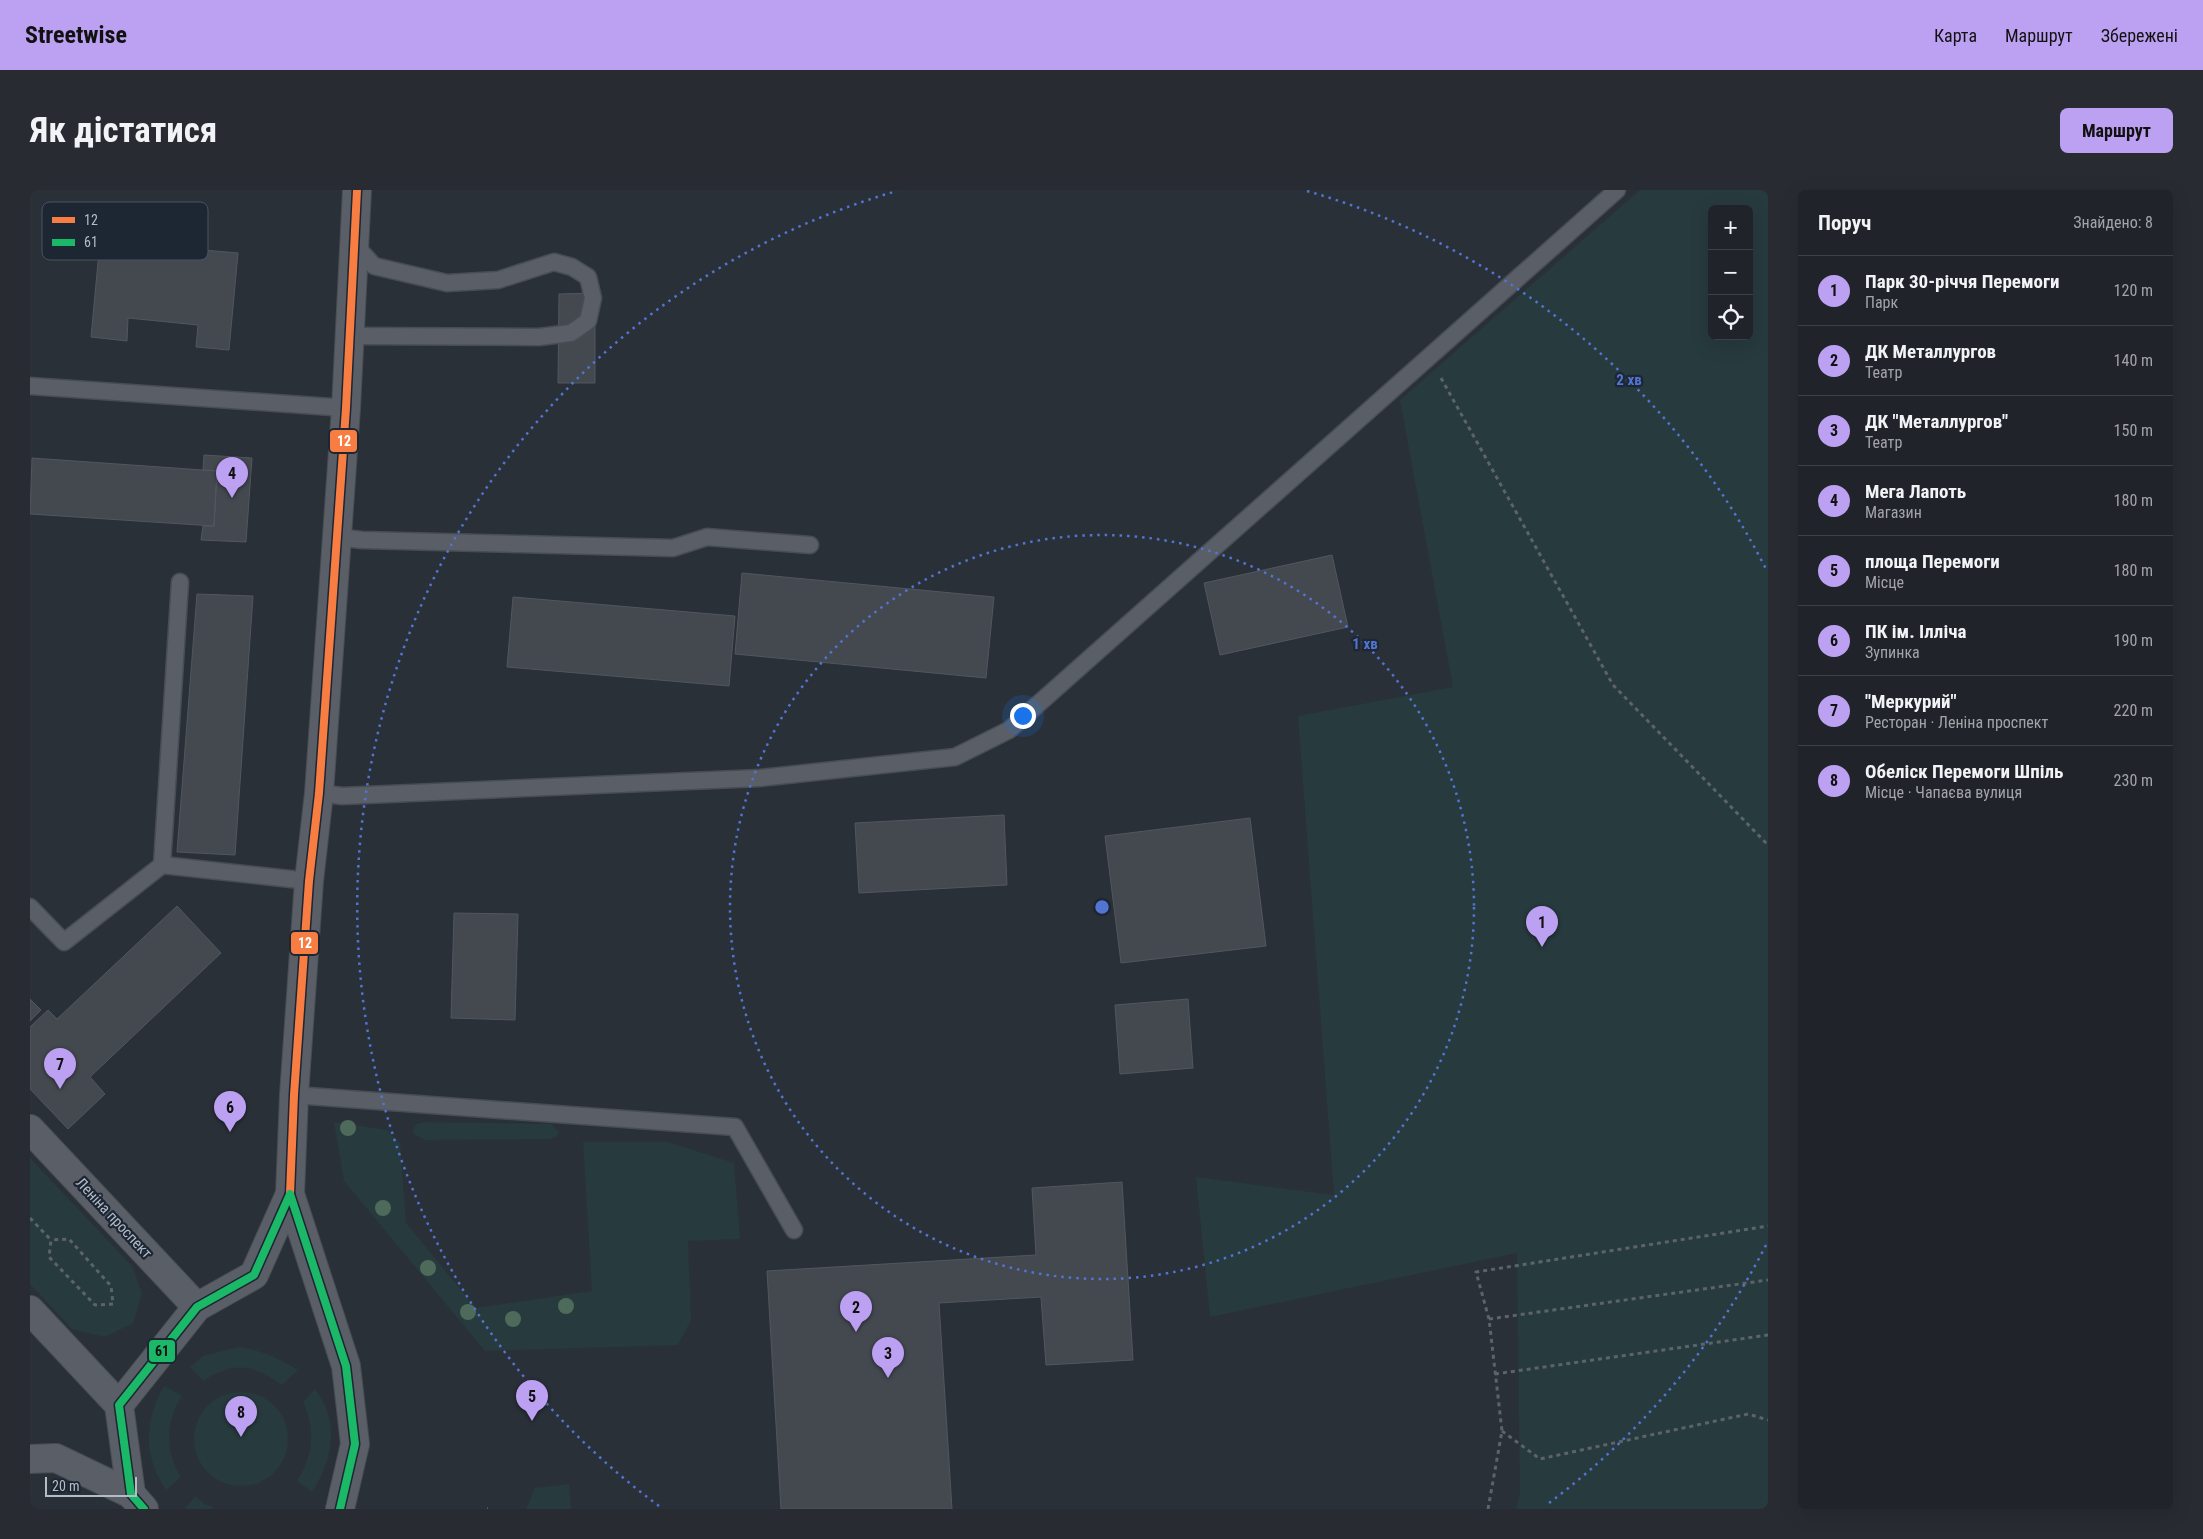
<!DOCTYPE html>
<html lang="uk">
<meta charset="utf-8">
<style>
body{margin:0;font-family:"Roboto Condensed",sans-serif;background:#282c32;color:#f1f3f6}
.controls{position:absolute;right:15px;top:15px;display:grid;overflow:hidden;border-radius:8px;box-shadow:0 5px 20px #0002}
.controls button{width:45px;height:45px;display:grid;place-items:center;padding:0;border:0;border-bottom:1px solid #3d4147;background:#20242a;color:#f1f3f6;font:25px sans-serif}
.scale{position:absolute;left:15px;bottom:12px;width:92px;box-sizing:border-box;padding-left:5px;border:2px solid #b4bcc9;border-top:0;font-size:14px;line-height:18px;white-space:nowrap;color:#b4bcc9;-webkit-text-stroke:4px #1d2633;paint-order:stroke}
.you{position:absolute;left:992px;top:525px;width:18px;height:18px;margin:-12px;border:4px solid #fff;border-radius:50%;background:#1a73e8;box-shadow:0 0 0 8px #1a73e833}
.badge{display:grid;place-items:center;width:32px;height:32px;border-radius:50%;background:#bca0f2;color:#111;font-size:16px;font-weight:700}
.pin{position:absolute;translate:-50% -41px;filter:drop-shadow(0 1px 2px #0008)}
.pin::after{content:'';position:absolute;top:26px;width:18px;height:15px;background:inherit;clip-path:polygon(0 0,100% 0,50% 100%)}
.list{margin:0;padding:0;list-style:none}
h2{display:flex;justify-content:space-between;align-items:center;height:65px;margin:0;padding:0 20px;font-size:21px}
h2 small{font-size:16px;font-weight:400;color:#a2a4a8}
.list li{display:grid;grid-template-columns:32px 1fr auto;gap:15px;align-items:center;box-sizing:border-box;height:70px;padding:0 20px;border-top:1px solid #3d4147}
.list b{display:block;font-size:19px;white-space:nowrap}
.list p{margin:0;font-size:16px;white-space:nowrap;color:#a2a4a8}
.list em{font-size:16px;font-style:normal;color:#a2a4a8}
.icon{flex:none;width:28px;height:28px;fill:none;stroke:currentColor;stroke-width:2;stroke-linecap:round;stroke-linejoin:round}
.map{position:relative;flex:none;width:1738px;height:1319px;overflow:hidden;border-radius:8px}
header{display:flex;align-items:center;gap:30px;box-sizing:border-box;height:70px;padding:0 25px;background:#bca0f2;color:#111}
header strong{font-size:24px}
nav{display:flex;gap:28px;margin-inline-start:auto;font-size:18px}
.intro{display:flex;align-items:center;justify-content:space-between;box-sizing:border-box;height:120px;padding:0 30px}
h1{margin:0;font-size:35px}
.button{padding:12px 22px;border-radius:8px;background:#bca0f2;color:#111;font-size:18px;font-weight:700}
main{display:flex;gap:30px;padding:0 30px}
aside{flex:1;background:#20242a;border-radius:8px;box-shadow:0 5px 20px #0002}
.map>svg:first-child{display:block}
.green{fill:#273a3e;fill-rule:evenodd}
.building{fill:#444950;stroke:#52575f}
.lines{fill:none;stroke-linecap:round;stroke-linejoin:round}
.service-casing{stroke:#484c53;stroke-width:19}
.minor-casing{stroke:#484c53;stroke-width:30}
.tertiary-casing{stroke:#484c53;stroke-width:30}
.path{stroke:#5d636a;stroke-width:3;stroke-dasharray:4 4;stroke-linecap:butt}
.service{stroke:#5a5e66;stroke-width:16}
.minor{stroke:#5a5e66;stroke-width:28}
.tertiary{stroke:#5a5e66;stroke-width:28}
.bus-1-casing{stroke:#1d2633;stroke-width:11}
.bus-2-casing{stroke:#1d2633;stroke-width:11}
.bus-1{stroke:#f77d43;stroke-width:8}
.bus-2{stroke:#1ab867;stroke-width:8}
.tree{fill:#4e6a5a}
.ring{fill:none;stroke:#5274d3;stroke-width:2.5;stroke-dasharray:2.5 5}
.labels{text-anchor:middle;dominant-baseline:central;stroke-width:4.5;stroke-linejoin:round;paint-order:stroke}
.street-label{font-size:15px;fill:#b4bcc9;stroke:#1d2633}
.key{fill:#1d2633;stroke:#4a5360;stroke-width:1}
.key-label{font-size:14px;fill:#b4bcc9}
.centre{fill:#5274d3;stroke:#1d2633;stroke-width:2.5}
.ring-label{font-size:15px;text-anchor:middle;font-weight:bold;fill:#5274d3;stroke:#1d2633;stroke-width:4.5;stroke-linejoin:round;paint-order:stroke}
.line-badge{stroke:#1d2633;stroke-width:2}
.badge-label{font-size:14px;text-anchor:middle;font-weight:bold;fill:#fff}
.pale-badge-label{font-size:14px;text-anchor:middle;font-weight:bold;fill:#111}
</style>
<header>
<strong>Streetwise</strong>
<nav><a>Карта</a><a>Маршрут</a><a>Збережені</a></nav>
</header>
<div class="intro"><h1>Як дістатися</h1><a class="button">Маршрут</a></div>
<main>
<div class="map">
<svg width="1738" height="1319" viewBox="0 0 1738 1319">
<rect width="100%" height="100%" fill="#2a3038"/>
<path class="green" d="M1610 0H1738V1319H1486L1490 1304 1487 1063 1180 1127 1166 987 1304 1005 1268 526 1423 497 1370 210ZM1682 19H1719V146H1682Z
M304 932 357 940 370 953 376 1033 446 1118 562 1101 553 952H638L704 973 710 1049 658 1051 661 1130 648 1155 455 1161 314 991Z
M394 932 521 934 529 942 527 946 520 949 395 950 384 944 383 939 386 934Z
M0 968 102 1076 112 1103 103 1133 75 1147 42 1139 0 1094Z
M208 1157C232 1160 248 1168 268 1180L252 1195C224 1174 203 1171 173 1191L160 1177 173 1166Z
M134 1196 152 1206C135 1231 135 1262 151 1287L136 1300C113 1266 114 1232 134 1196Z
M285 1199C310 1231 303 1270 282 1302L267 1291C283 1266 286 1240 273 1212Z
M164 1249a47 47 0 1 1 94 0a47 47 0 1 1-94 0Z
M539 1294 541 1319H496L505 1298Z
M165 1306 173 1313 186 1319H155Z"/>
<path class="building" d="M70 51 208 63 199 160 166 157 168 135 98 128 97 151 61 147Z
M565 103V193H528L529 104Z
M174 265 222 268 216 352 171 350 173 336H184L187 281 173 280Z
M2 268 187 281 184 336 0 324Z
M1302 365 1318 437 1190 465 1174 393Z
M712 383 964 407 956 488 705 464Z
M167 404 223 406 205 665 147 662Z
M483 407 705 426 699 496 477 477Z
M974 625 977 695 829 703 825 633Z
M1220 628 1236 756 1091 773 1075 646Z
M147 716 191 763 60 887 75 904 38 939 0 899V837L18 820 27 829Z
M424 723 488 724 485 830 421 828Z
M0 809 11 820 0 831Z
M1158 809 1163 878 1090 884 1085 815Z
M1092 992 1103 1170 1016 1175 1011 1107 909 1113 922 1319H751L737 1081 1006 1065 1002 998Z"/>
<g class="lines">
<defs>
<path id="service" d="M320 146 509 147 541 143 558 131 563 108 558 87 542 77 524 72 468 90 417 93 344 76 326 56
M0 196 316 218
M306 347 332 350 643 358 677 347 780 355
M289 603 312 606 730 588 925 567 979 540 1587 0
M132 675 150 392
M0 717 34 752 132 675 279 691
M264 905 705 937 764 1040"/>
<path id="minor" d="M0 939 167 1117
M0 1120 89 1215
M0 1269 26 1268 101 1304"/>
<path id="tertiary" d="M260 1004 264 905 279 691 289 603 316 218 327 0
M114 1319 101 1304 89 1215 167 1117 224 1085 260 1004 316 1176 325 1254 310 1319"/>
</defs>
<use href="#service" class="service-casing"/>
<use href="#minor" class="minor-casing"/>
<use href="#tertiary" class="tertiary-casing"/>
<path class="path" d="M1411 188 1583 495 1738 655
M0 1028 21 1050 19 1067 65 1115 83 1114 81 1096 39 1049 21 1050
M1459 1129 1446 1082 1738 1036
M1465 1184 1738 1145
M1472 1241 1510 1269 1718 1224 1738 1230
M457 1319H458
M1458 1319 1472 1241 1459 1129 1738 1090"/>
<use href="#service" class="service"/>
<use href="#minor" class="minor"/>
<use href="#tertiary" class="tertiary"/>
<defs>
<path id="bus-1" d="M260 1004 264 905 279 691 289 603 316 218 327 0"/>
<path id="bus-2" d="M114 1319 101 1304 89 1215 167 1117 224 1085 260 1004 316 1176 325 1254 310 1319"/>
</defs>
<use href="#bus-1" class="bus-1-casing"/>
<use href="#bus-2" class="bus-2-casing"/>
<use href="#bus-1" class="bus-1"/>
<use href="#bus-2" class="bus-2"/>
</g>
<g class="tree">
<circle cx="318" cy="938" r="8"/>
<circle cx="353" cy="1018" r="8"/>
<circle cx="398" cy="1078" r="8"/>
<circle cx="536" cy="1116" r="8"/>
<circle cx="438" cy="1122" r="8"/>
<circle cx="483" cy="1129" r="8"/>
</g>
<g class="ring">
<circle cx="1072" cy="717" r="372"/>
<path d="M1736 1055A745 745 0 0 1 1515 1316M629 1316A745 745 0 0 1 867 1M1277 1A745 745 0 0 1 1736 379"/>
</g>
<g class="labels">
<g class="street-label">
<text transform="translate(84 1028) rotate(47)">Леніна проспект</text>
</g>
</g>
<rect x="12" y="12" width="166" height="58" rx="8" class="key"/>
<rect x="22" y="27" width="23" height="6" fill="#f77d43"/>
<rect x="22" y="49" width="23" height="7" fill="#1ab867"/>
<g class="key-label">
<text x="54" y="35">12</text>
<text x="54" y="57">61</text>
</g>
<circle cx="1072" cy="717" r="8" class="centre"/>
<g class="ring-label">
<text x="1599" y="195">2 хв</text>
<text x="1335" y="459">1 хв</text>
</g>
<g class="line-badge">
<rect x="299" y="239" width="29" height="24" rx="5" fill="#f77d43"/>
<rect x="260" y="741" width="29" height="24" rx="5" fill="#f77d43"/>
<rect x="118" y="1149" width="28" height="24" rx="5" fill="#1ab867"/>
</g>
<g class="badge-label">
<text x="314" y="256">12</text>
<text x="275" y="758">12</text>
</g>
<g class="pale-badge-label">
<text x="132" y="1166">61</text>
</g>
</svg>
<div class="controls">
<button>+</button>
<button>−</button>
<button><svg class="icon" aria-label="locate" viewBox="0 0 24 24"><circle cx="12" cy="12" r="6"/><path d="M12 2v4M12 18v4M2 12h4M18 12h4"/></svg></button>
</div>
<div class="scale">20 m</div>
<div class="you"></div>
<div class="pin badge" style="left:1512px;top:757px">1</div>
<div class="pin badge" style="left:826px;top:1142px">2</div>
<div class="pin badge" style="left:858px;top:1188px">3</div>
<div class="pin badge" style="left:202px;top:308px">4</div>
<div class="pin badge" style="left:502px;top:1231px">5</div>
<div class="pin badge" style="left:200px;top:942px">6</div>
<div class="pin badge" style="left:30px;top:899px">7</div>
<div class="pin badge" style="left:211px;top:1247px">8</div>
</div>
<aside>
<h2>Поруч<small>Знайдено: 8</small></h2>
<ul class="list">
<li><span class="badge">1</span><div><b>Парк 30-річчя Перемоги</b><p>Парк</p></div><em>120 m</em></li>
<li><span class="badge">2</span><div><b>ДК Металлургов</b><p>Театр</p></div><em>140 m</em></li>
<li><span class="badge">3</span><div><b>ДК &quot;Металлургов&quot;</b><p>Театр</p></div><em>150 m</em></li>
<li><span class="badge">4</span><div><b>Мега Лапоть</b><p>Магазин</p></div><em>180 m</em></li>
<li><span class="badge">5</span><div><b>площа Перемоги</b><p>Місце</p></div><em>180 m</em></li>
<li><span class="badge">6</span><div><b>ПК ім. Ілліча</b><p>Зупинка</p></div><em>190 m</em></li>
<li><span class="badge">7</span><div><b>&quot;Меркурий&quot;</b><p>Ресторан · Леніна проспект</p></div><em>220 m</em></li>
<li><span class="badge">8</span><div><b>Обеліск Перемоги Шпіль</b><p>Місце · Чапаєва вулиця</p></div><em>230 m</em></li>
</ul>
</aside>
</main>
